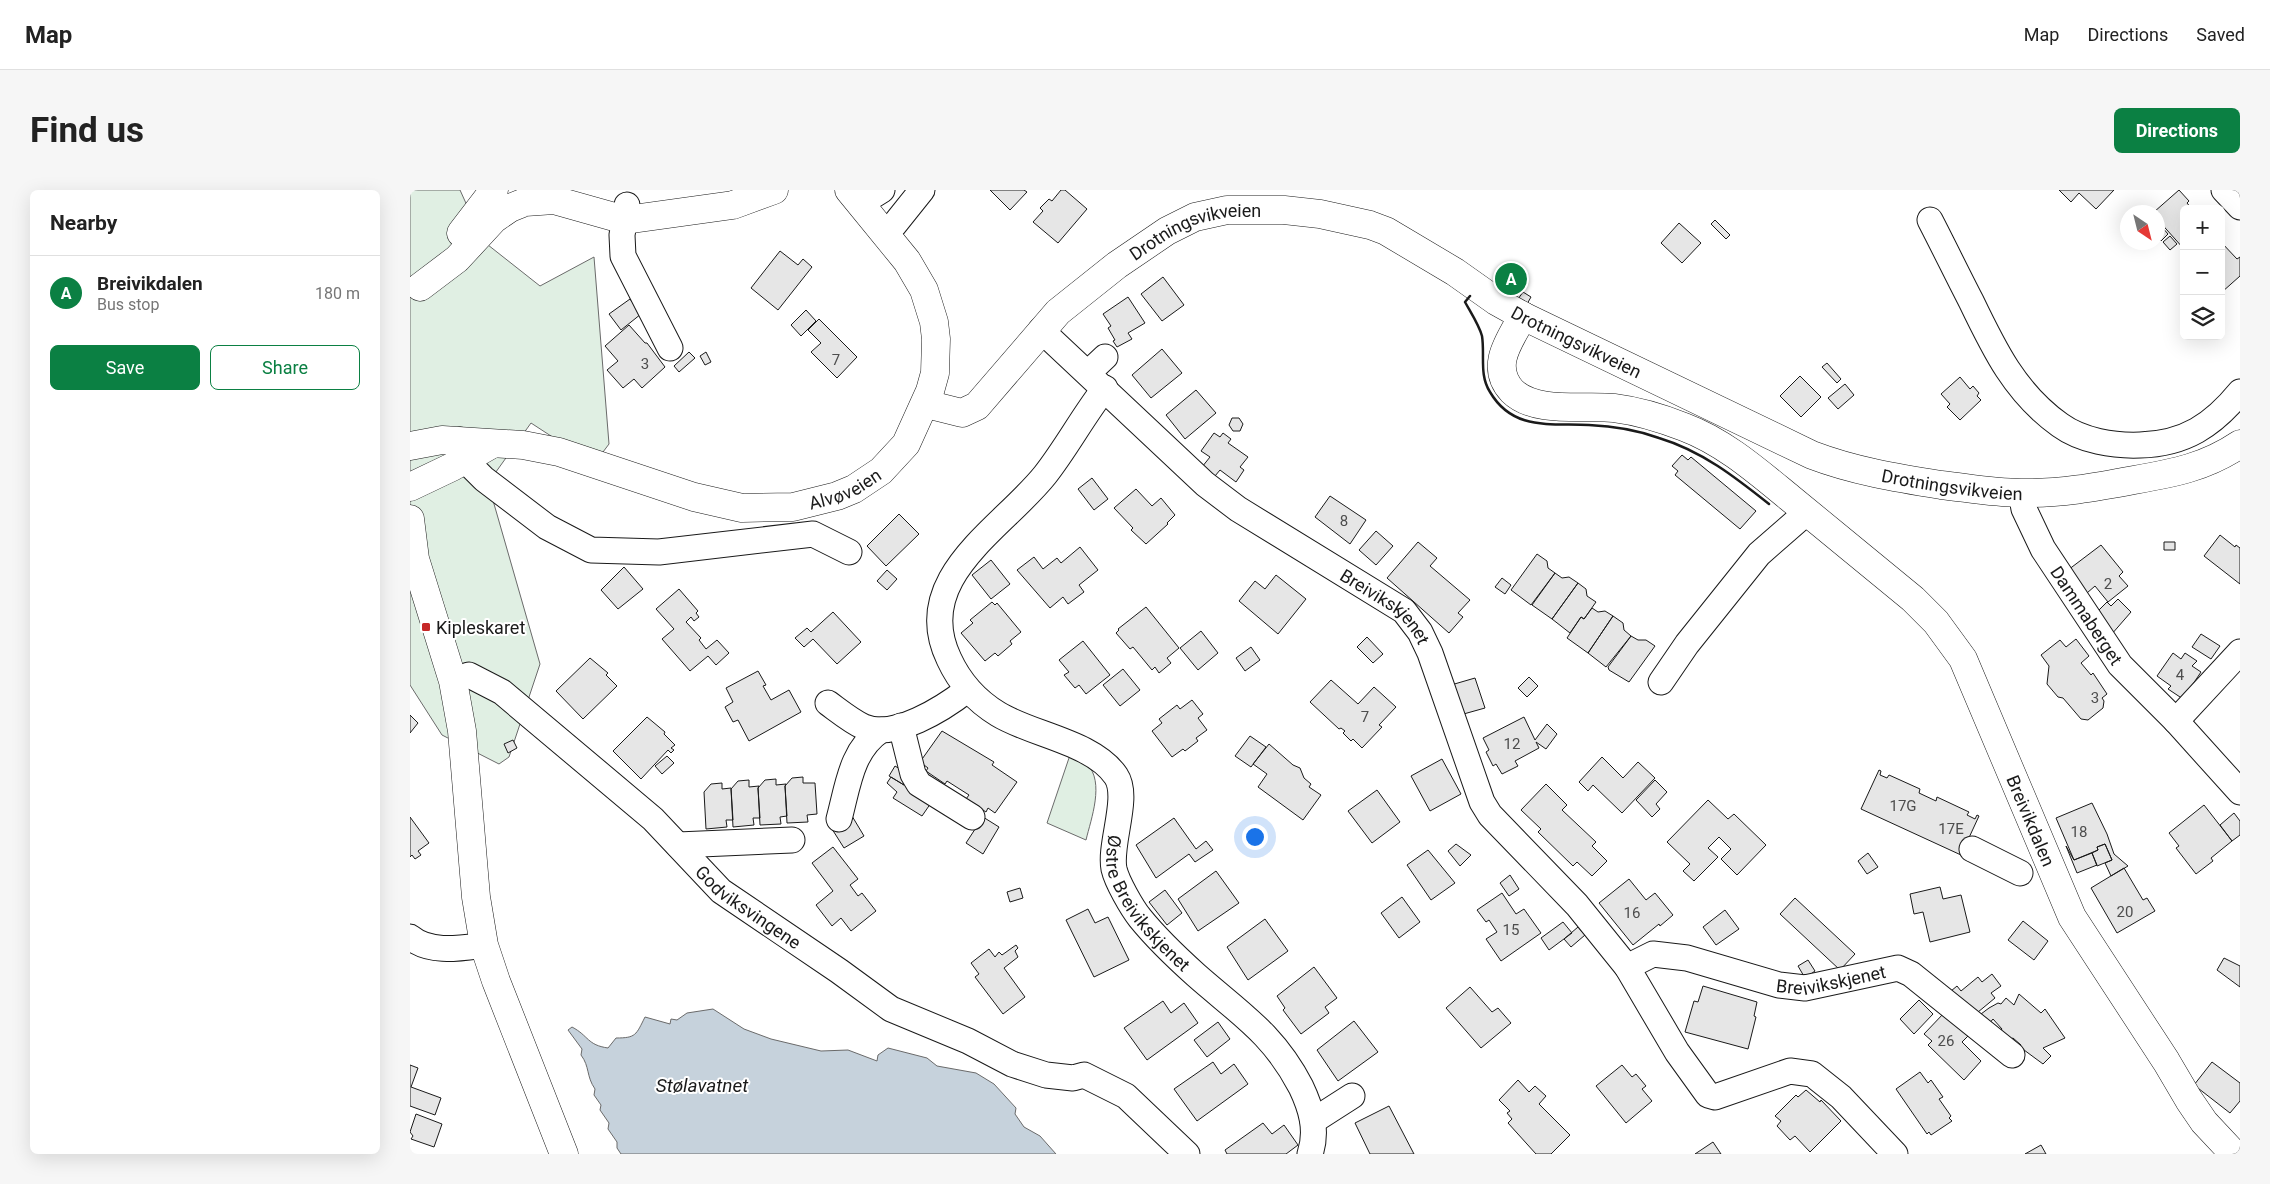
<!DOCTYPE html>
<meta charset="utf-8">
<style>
body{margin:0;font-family:Roboto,sans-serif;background:#f6f6f6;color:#222}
.controls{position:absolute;right:15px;top:15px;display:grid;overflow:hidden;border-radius:8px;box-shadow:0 5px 20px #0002}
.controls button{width:45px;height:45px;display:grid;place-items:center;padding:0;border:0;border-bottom:1px solid #e0e0e0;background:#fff;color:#222;font:25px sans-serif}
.compass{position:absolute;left:1710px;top:15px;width:45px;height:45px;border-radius:50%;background:#fff;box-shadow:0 5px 20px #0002;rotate:145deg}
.you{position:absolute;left:844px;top:646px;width:18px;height:18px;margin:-12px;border:4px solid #fff;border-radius:50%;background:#1a73e8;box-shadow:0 0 0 8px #1a73e833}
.badge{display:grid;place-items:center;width:32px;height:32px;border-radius:50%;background:#0b8043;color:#fff;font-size:16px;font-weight:700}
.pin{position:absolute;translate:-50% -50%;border:2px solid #fff;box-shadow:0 1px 5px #0006}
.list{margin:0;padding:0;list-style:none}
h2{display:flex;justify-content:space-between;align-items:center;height:65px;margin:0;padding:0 20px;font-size:21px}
h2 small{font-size:16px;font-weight:400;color:#767676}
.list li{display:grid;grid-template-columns:32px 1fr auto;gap:15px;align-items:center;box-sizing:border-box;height:75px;padding:0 20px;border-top:1px solid #e0e0e0}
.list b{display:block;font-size:19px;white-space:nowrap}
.list p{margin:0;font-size:16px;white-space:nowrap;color:#767676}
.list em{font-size:16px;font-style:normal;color:#767676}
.actions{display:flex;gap:10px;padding:15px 20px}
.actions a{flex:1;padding:11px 0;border:1px solid #0b8043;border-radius:8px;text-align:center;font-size:18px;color:#0b8043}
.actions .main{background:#0b8043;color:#fff}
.icon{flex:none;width:28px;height:28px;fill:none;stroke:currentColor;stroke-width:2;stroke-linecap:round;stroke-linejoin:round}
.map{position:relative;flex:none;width:1830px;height:964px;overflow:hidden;border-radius:8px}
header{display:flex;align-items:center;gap:30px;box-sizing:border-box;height:70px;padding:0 25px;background:#fff;border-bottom:1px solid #e0e0e0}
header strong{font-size:24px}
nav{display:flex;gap:28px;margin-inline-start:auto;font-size:18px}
.intro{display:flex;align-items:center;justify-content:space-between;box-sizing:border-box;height:120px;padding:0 30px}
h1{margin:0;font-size:35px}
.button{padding:12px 22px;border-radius:8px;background:#0b8043;color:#fff;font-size:18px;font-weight:700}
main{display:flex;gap:30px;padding:0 30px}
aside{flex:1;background:#fff;border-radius:8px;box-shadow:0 5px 20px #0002}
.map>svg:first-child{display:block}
.green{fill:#e0efe3;stroke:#6a6a6a}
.water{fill:#c6d2dc;stroke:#6a6a6a}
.building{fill:#e6e6e6;stroke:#1a1a1a}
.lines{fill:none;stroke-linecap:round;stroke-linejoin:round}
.minor-casing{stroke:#1a1a1a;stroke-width:27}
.major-casing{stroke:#1a1a1a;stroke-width:29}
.highway-casing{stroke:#1a1a1a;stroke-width:29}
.minor{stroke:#fff;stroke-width:25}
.major{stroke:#fff;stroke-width:28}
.highway{stroke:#fff;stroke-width:28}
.wall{stroke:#1a1a1a;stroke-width:2.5}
.poi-dot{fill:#c62828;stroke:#fff;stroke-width:2}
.labels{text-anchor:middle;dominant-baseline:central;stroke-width:4;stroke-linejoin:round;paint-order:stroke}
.number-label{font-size:15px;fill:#4d4d4d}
.street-label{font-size:18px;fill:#1a1a1a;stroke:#fff}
.poi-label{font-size:18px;fill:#1a1a1a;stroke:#fff;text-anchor:start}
.water-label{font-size:19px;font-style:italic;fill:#1a1a1a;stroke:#fff}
</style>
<header>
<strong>Map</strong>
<nav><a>Map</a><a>Directions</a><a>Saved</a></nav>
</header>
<div class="intro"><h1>Find us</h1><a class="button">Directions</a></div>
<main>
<aside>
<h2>Nearby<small></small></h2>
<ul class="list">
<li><span class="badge">A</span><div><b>Breivikdalen</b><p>Bus stop</p></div><em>180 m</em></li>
</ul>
<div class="actions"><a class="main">Save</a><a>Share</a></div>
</aside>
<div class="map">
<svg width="1830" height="964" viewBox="0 0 1830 964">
<rect width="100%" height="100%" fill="#fff"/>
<path class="green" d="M0 0H50L73 51 130 96 184 67 199 254 184 274 121 233 78 293 130 474 99 567 89 574 32 545 0 495Z
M660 565C664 568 674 570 677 574 695 592 681 629 676 650L637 633Z"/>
<path class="water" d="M303 819 334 839 361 849 411 861 438 860 467 871 468 865 478 858 517 868 527 876 566 883 584 894 606 918 605 924 614 937 630 946 646 964H211L207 958V952L198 939 199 933 190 920 191 915 184 905 185 899C176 886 180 877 171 865L172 859 158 840 162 837C179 846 177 855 198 858L206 848C226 848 226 845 235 827L260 834 261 829 267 830 277 823Z"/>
<path class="building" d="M580 0H614L617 2 600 20Z
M651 0H655L677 19 648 53 623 32 633 21 630 18 639 9 642 11Z
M1649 0H1704L1686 19 1669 3 1661 12Z
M1769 0 1779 11 1777 13 1782 19H1774V59L1748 30V22H1744Z
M1305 30 1320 45 1316 49 1301 34Z
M1269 33 1291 53 1272 73 1251 53Z
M1751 36 1758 44 1751 51 1748 46V39Z
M1760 46 1767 54 1760 60 1753 52Z
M1811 52 1827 69 1830 67V86L1812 102Z
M370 61 388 75 393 69 402 77 368 120 341 98Z
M753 87 774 115 752 131 731 104Z
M1113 102 1121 107 1117 114 1108 109Z
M718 107 735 133 718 143 722 149 707 157 703 151 705 150 698 138 701 136 693 124Z
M220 109 231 124 211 140 199 124Z
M396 120 406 131 391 146 381 135Z
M409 129 447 167 427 188 401 162 411 153 398 140Z
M219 135 235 153H237L255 177 232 198 224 189 213 198 197 180 208 171 195 156Z
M752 159 772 183 741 208 722 185Z
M279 162 285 168 269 182 264 176Z
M296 162 301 172 295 175 290 166Z
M1417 173 1431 189 1427 193 1412 177Z
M1390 186 1411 207 1391 227 1370 206Z
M1550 187 1560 199 1563 196 1569 203 1567 206 1571 210 1550 230 1537 217 1540 214 1531 204Z
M1435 194 1444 205 1428 219 1418 208Z
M786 200 806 223 775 249 756 225Z
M822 228H829L833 234 830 241H823L819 235Z
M804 243 810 247 813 243 821 249 818 253 838 267 830 277 834 280 826 292 810 280 805 286 792 277 800 267 791 261Z
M1272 265 1278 270 1281 267 1346 321 1330 339 1265 285 1268 281 1262 276Z
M682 288 698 309 684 320 668 299Z
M726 299 742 316 751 308 765 325 757 333 758 334 736 354 721 340 723 338 704 318Z
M920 306 956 330 940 354 905 327Z
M489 324 509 344 476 376 457 356Z
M966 341 983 356 966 375 949 360Z
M1810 345 1825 357 1826 355 1830 358V394L1794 366Z
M1008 352 1027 368 1020 376 1060 410 1048 423 1053 427 1039 443 977 388Z
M1754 352H1765V360H1754Z
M1691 355 1713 382 1709 386 1718 396 1698 412 1685 396 1677 403 1658 380Z
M670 357 688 380 669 395 674 402 658 414 653 407 640 418 607 380 624 367 633 379 647 368 651 373Z
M1127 364 1137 371 1138 378 1145 383 1121 415 1101 400Z
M581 370 600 394 581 409 562 385Z
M214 377 233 399 208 419 191 400Z
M477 380 487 389 477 400 467 391Z
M1145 383 1152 388 1159 387 1168 393 1142 429 1122 415Z
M866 385 896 409 868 444 829 411 845 391 855 399Z
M1092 388 1101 395 1095 404 1085 397Z
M1168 393 1176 399 1177 406 1186 412 1174 429 1171 427 1160 443 1142 429Z
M269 399 288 421 286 423 289 427 284 431 281 427 276 432 291 448 289 450 296 459 307 450 319 463 306 475 298 466 280 481 252 449 264 439 246 419Z
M1708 409 1721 422 1701 445 1682 427 1697 412 1701 416Z
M582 412 585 415 587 413 611 442 600 451 602 454 588 466 585 463 575 471 551 443 563 433 560 430Z
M736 417 769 458 757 468 761 473 749 483 745 477 742 480 723 457 720 459 706 443 709 440 708 439Z
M1182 418 1188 422 1195 421 1203 426 1178 463 1157 448 1171 427 1174 429Z
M423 422 451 452 427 474 403 449 394 457 385 448 397 438 401 442Z
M1203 426 1213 433 1214 440 1221 446 1196 477 1178 463Z
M791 441 808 463 788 480 770 458Z
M1791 444 1810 456 1801 469 1782 457Z
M1221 446 1228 450H1236L1245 456 1219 492 1199 480 1198 477Z
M957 447 973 464 963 473 947 457Z
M1666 449 1679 466 1671 473 1681 485 1683 483 1697 504 1692 508 1694 511 1693 518 1678 530 1671 529 1653 508 1648 507 1637 494 1639 476 1631 465 1650 450 1656 457Z
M673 451 700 485 676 504 669 495 665 498 654 485 659 482 649 470Z
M841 457 850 470 835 481 826 468Z
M1763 463 1771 469 1775 463 1787 471 1782 476 1791 482 1773 509 1758 499 1761 496 1747 486Z
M180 468 198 483 196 485 207 496 173 529 146 501Z
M713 479 730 500 710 516 693 495Z
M348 481 356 495 353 496 361 510 379 500 391 522 339 551 328 530 323 532 315 517 323 512 316 498Z
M1119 487 1128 496 1117 507 1108 498Z
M1065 488 1075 518 1050 525 1041 495Z
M921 490 948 514 964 497 986 517 969 535 972 537 952 558 943 549 941 551 933 543 935 541 931 538 929 539 900 512Z
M782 510 793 524 788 528 797 540 786 548 788 551 775 561 773 559 762 567 742 541 752 533 749 529 767 515 770 519Z
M0 525 8 533 0 543Z
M237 527 255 542 254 544 265 555 261 558 264 560 261 563 258 560 231 589 203 561Z
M1114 527 1125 550 1137 534 1147 544 1136 559 1126 552 1129 558 1105 571 1108 576 1092 584 1086 574 1083 576 1076 562 1079 560 1073 548Z
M532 541 584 572 582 575 607 592 585 623 578 618 576 622 556 609 559 605 537 591 535 594 516 581 518 578 510 572Z
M840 546 856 557 841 577 825 566Z
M103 550 107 558 98 563 94 554Z
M859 554 883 575 890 578 894 588 901 594 899 597 911 605 893 630 848 597 857 584 843 574Z
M257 566 264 573 252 584 245 576Z
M1192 567 1213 588 1228 572 1245 588 1212 623 1183 595 1178 601 1169 592Z
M1032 569 1051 604 1020 621 1001 586Z
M485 576 500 585 494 595 479 586Z
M1469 580 1471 581 1470 585 1477 588 1479 585 1510 599 1509 603 1526 611 1527 607 1559 622 1557 625 1565 629 1567 625 1569 626 1551 665 1451 619Z
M393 587V593H405L407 624 397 625 398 632 377 633 375 596 382 588Z
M481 587 494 595 495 593 523 610 512 626 483 608 487 602 477 593Z
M366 589V595L376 594 375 596 377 626 370 627 371 634 350 635 348 598 355 590Z
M339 590V597L349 596 348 598 350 628H343L344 635 323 637 321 599 328 591Z
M1245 590 1257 602 1246 614 1250 619 1242 627 1226 610Z
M312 593V599L321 598 323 630H316L317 637 296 639 294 602 301 594Z
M1136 594 1157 615 1152 620 1186 652 1182 656 1197 671 1182 686 1167 672 1163 676 1128 642 1131 639 1111 620Z
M967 600 990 632 962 653 938 621Z
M1298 610 1318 629 1324 624 1356 655 1327 685 1311 669 1321 659 1309 647 1298 658 1308 667 1284 691 1273 681 1280 674 1257 652Z
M1682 613 1697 644 1704 664 1718 676 1701 686 1695 673 1702 670 1695 654 1687 657 1688 660 1664 670 1646 628Z
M1794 615 1822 651 1801 668 1803 671 1786 684 1766 658 1769 656 1759 643Z
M1824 623 1830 631V645L1822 651 1810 635Z
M442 626 454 646 434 658 422 639Z
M0 627 19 653 8 661 11 665 5 669 2 665 0 667Z
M573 627 589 637 573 664 556 653Z
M764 628 786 659 796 651 803 660 785 672 779 664 746 688 726 655Z
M1046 654 1061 665 1050 676 1038 661Z
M1695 654 1702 670 1687 676 1682 663 1688 660 1687 657Z
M1656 656 1664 670 1682 663 1687 675 1667 683Z
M423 657 448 689 440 695 448 706 452 703 466 721 441 741 431 728 422 736 406 715 423 701 402 673Z
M1018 660 1045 693 1021 710 997 675Z
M1458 663 1468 677 1457 684 1448 671Z
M1714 678 1733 710 1737 708 1745 721 1707 743 1681 698Z
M806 681 829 713 788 741 768 709Z
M1100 685 1109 699 1099 706 1090 693Z
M1219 689 1236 710 1245 703 1263 725 1250 736 1249 734 1223 755 1189 713Z
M1530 697 1533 709 1551 705 1560 742 1520 752 1513 722 1504 724 1500 704Z
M610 698 613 708 600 712 597 702Z
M755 700 772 723 757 735 739 712Z
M1092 703 1106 724 1114 719 1131 743 1091 771 1076 749 1087 742 1079 730 1076 732 1067 720Z
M992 707 1010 732 989 748 971 723Z
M1385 708 1445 764 1430 780 1370 724Z
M678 719 685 733 698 727 719 770 684 787 656 730Z
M1315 720 1329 739 1306 755 1293 737Z
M855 729 878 761 838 790 817 757Z
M1613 731 1638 751 1624 770 1598 750Z
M1153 732 1162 743 1139 760 1131 748Z
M1168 737 1175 745 1161 757 1154 749Z
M606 755 608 758 605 761 608 767 594 778 615 807 593 824 565 787 569 784 561 773 579 759 585 767 589 762 592 765Z
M1814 768 1830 776V797L1807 780Z
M1398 770 1405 781 1395 788 1388 776Z
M904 777 927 808 915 817 919 823 891 844 873 820 875 818 867 806Z
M1582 784 1591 796 1581 803 1585 808 1562 827 1541 801 1547 796 1551 801 1568 787 1572 792Z
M1293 796 1347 812 1344 826 1346 827 1338 859 1275 842 1284 811 1288 812Z
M1060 797 1082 822 1088 818 1101 833 1071 858 1036 818Z
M1609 804 1631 823 1635 819 1655 848 1633 858 1641 866 1633 874 1610 857 1611 855 1603 848 1599 850 1589 843 1592 839 1583 829 1578 835 1567 827 1579 818 1588 813 1591 814 1596 808 1604 815Z
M1509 810 1523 824 1504 844 1490 829Z
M753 811 761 823 774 813 788 833 737 870 714 838Z
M1534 823 1558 846 1552 852 1571 871 1554 890 1518 855 1522 851 1514 844Z
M944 831 968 862 928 891 907 860Z
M808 832 820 849 797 867 784 850Z
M803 872 811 884 824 874 838 894 787 931 764 899Z
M1802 872 1830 893V911L1820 923 1784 895Z
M0 875 8 878 1 897 31 908 25 925 0 916Z
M1212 875 1222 887 1226 884 1236 896 1232 899 1242 911 1216 933 1186 896Z
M1510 882 1518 893 1521 890 1533 907 1529 909 1541 926 1539 928 1542 931 1521 945 1519 942 1517 944 1486 899Z
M1108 890 1119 902 1125 896 1136 906 1129 914 1160 945 1141 964H1126L1098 933 1102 929 1097 923 1100 921 1089 910Z
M1396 900 1410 912 1411 910 1431 931 1400 962 1385 946 1380 950 1367 936 1371 931 1365 926 1386 905 1388 907Z
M979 916 1004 964H960L945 933Z
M6 924 32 934 24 957 1 949 3 946 0 942Z
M853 933 862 944 874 935 888 955 876 964H817L815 960Z
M1303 952 1311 964H1285Z
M1631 955 1636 964H1615Z"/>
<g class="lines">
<defs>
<g id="minor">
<path d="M1814 0 1830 17"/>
<path d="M451 13 472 0"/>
<path d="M217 15 212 45 213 66 260 158"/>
<path d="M1520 30C1534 57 1547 84 1561 111 1584 159 1605 203 1650 235 1672 251 1704 256 1730 255 1775 254 1803 235 1830 202"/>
<path d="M474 42 484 35 512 0"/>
<path id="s1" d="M631 140 795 294 828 319 994 421 1010 442 1020 463 1072 612 1080 625 1167 715 1217 777 1267 862 1298 905 1305 907 1380 881 1402 884 1431 907 1485 964"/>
<path d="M678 183 695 167"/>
<path id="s2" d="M695 198C673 226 657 257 635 285 592 339 500 388 539 469 550 493 565 510 588 524 622 545 683 552 706 586 720 607 699 654 704 679 707 692 722 718 730 728 747 749 766 767 786 785 829 823 863 843 891 897 901 918 908 940 900 964"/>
<path d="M50 250 55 270 74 289 137 337 181 360 249 362 403 344 439 362"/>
<path id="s3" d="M1611 303 1614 319 1633 359 1710 475 1766 531 1830 602"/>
<path id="s4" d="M43 491 59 485 92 502 243 629 311 701 429 781 481 819 558 851 602 874 636 885 663 888 674 885 716 906 777 964"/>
<path d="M1251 492 1277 454 1349 364 1397 322"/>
<path d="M418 513C429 521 441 531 454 537 484 550 534 518 557 500"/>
<path d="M1766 531 1830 462"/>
<path d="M491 536 503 584 509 594 562 627"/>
<path d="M429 629C438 596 441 560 471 540"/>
<path d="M268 655 382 650"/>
<path d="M1562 659 1610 683"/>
<path d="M0 747C20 764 51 758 74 755"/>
<path id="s5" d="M1217 777 1243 764 1277 768 1369 795 1395 798 1488 778 1501 784 1602 865"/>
<path d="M903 931 942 906"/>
</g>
<g id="major">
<path id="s6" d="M1113 126C1100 150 1079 176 1102 201 1125 224 1174 215 1204 218 1228 221 1251 228 1274 237 1314 252 1347 281 1380 308 1421 342 1462 375 1503 409L1526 432 1553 469 1662 727 1756 871 1779 910 1794 932 1824 964"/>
<path id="s7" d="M516 214 552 223 567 216 648 122 707 75 757 41 785 27 817 20H874L910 24 960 35 976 41 1045 82 1086 111 1113 126 1402 265C1444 281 1487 288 1531 295 1558 298 1584 303 1611 303 1648 304 1687 297 1724 290 1764 283 1796 277 1830 254"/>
<path id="s8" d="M0 256 32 250 113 255 149 262 284 307 332 318 383 317 427 306 444 299 471 281 496 254 520 201 525 183 526 149 524 132 514 100 497 71 439 0"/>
<path d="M0 297 42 277 82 254"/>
<path d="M0 329 5 369 43 491 52 541 66 707 74 755 86 791 154 964"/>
</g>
<path id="highway" d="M51 43 84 0
M10 97 47 69 84 29 100 18 115 12 144 10 215 30 323 15 364 0"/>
</defs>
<use href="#minor" class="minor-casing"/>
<use href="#major" class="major-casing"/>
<use href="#highway" class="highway-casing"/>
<use href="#minor" class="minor"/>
<use href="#major" class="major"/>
<use href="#highway" class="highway"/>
<path class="wall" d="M1060 106 1055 112C1061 123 1069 135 1072 146 1075 165 1069 185 1080 202 1103 241 1140 233 1179 235 1202 236 1227 240 1249 248 1292 261 1325 287 1359 314"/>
</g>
<rect class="poi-dot" x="11" y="432" width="10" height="10" rx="2.5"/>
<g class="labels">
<g class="number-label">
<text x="426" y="170">7</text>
<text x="235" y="174">3</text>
<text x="934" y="331">8</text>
<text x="1698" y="394">2</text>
<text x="1770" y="485">4</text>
<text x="1685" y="508">3</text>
<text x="955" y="527">7</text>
<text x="1102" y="554">12</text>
<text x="1493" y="616">17G</text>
<text x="1541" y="639">17E</text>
<text x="1669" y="642">18</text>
<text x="1715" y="722">20</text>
<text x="1222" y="723">16</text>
<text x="1101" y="740">15</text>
<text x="1536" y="851">26</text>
</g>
<g class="street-label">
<text stroke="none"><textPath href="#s7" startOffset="341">Drotningsvikveien</textPath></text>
<text stroke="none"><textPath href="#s7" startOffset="760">Drotningsvikveien</textPath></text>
<text stroke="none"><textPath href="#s7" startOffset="1165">Drotningsvikveien</textPath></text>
<text stroke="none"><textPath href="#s8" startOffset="448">Alvøveien</textPath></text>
<text stroke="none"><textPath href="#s1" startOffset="444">Breivikskjenet</textPath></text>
<text stroke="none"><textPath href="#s3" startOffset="140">Dammaberget</textPath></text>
<text stroke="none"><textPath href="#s6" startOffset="802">Breivikdalen</textPath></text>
<text stroke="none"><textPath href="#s2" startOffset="679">Østre Breivikskjenet</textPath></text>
<text stroke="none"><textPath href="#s4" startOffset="382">Godviksvingene</textPath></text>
<text stroke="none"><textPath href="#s5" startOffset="212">Breivikskjenet</textPath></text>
</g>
<g class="poi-label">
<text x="26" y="437">Kipleskaret</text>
</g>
<g class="water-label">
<text x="292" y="895">Stølavatnet</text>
</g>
</g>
</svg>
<div class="controls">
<button>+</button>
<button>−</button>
<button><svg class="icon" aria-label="layers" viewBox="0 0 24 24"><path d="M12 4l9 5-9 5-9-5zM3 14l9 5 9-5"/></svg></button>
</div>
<svg class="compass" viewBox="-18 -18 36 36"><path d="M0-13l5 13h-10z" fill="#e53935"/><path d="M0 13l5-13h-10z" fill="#767676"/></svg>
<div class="you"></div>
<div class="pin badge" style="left:1101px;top:89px">A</div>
</div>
</main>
